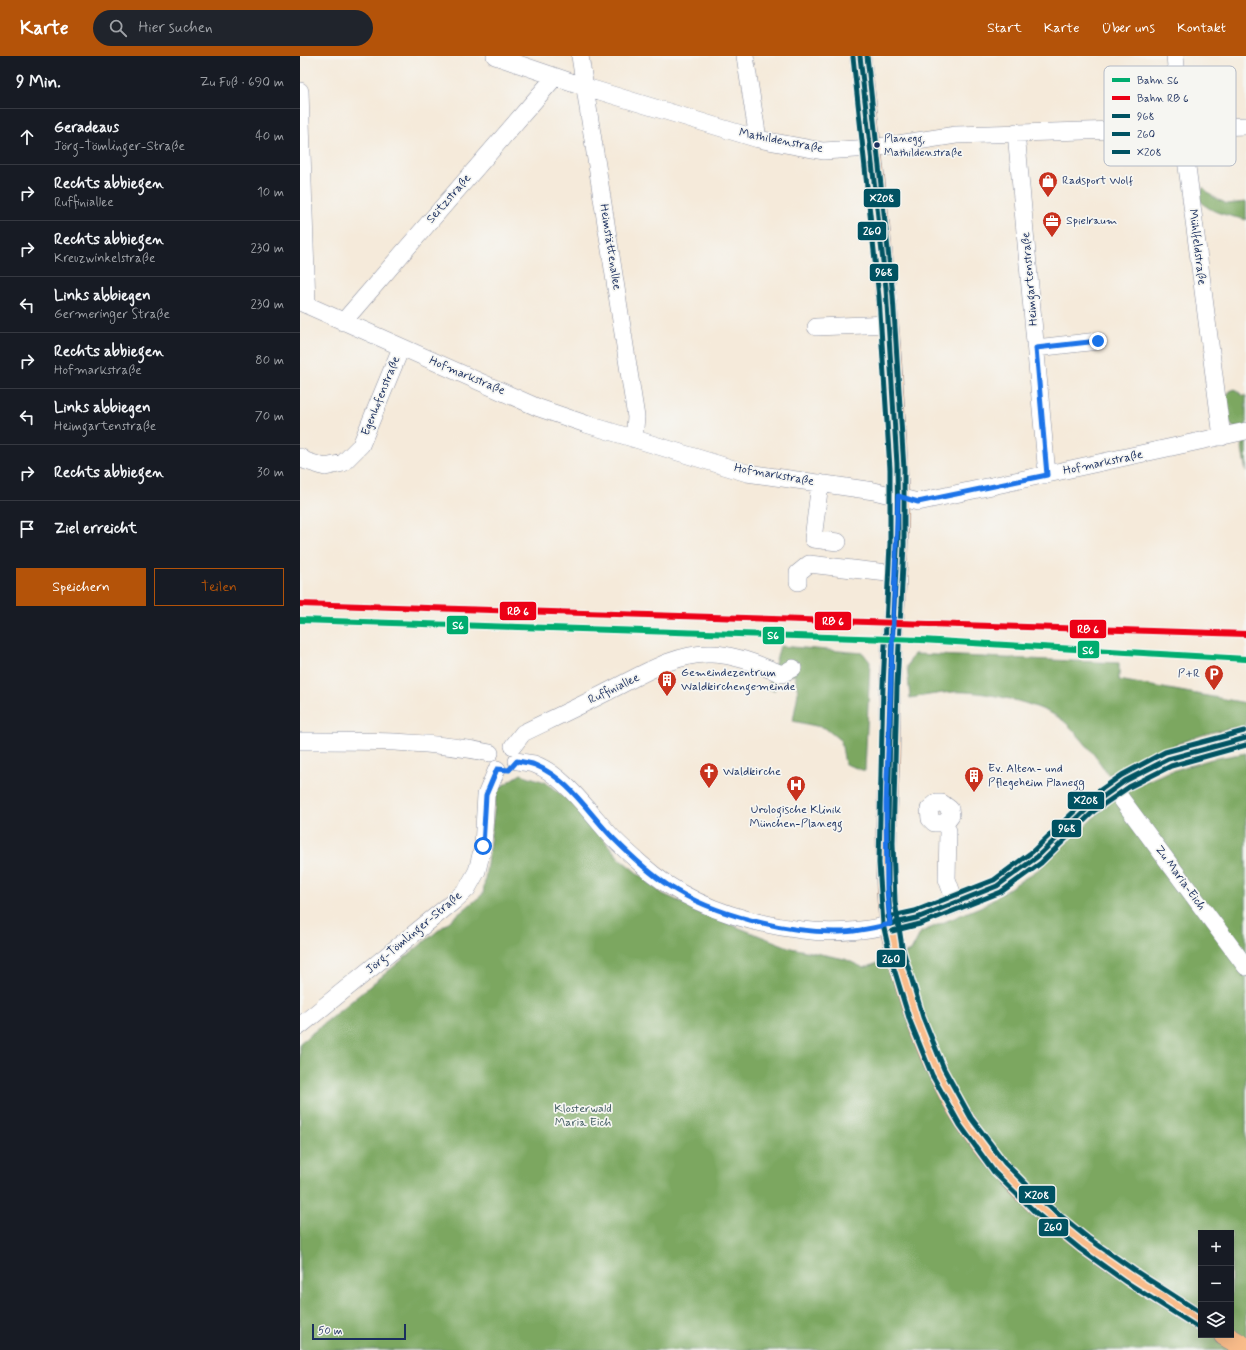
<!DOCTYPE html>
<html lang="de">
<meta charset="utf-8">
<style>
body{margin:0;font-family:Mynerve,sans-serif;background:#20242c;color:#f1f3f6}
.controls{position:absolute;right:12px;bottom:12px;display:grid;overflow:hidden;border-radius:0px;box-shadow:0 4px 16px #0002}
.controls button{width:36px;height:36px;display:grid;place-items:center;padding:0;border:0;border-bottom:1px solid #363941;background:#171b24;color:#f1f3f6;font:20px sans-serif}
.scale{position:absolute;left:12px;bottom:10px;width:94px;box-sizing:border-box;padding-left:4px;border:2px solid #1b2f5e;border-top:0;font-size:11px;line-height:14px;white-space:nowrap;color:#1b2f5e;-webkit-text-stroke:3px #f6f6f2;paint-order:stroke}
.stop{position:absolute;width:12px;height:12px;margin:-9px;border:3px solid #1a73e8;border-radius:50%;background:#fff}
.stop.end{background:#1a73e8;border-color:#fff;box-shadow:0 1px 4px #0008}
.list{margin:0;padding:0;list-style:none}
h2{display:flex;justify-content:space-between;align-items:center;height:52px;margin:0;padding:0 16px;font-size:17px}
h2 small{font-size:13px;font-weight:400;color:#9ea1a6}
.list li{display:grid;grid-template-columns:26px 1fr auto;gap:12px;align-items:center;box-sizing:border-box;height:56px;padding:0 16px;border-top:1px solid #363941}
.list b{display:block;font-size:15px;white-space:nowrap}
.list p{margin:0;font-size:13px;white-space:nowrap;color:#9ea1a6}
.list em{font-size:13px;font-style:normal;color:#9ea1a6}
.actions{display:flex;gap:8px;padding:12px 16px}
.actions a{flex:1;padding:9px 0;border:1px solid #b45309;border-radius:0px;text-align:center;font-size:14px;color:#b45309}
.actions .main{background:#b45309;color:#fff}
.icon{flex:none;width:22px;height:22px;fill:none;stroke:currentColor;stroke-width:2;stroke-linecap:round;stroke-linejoin:round}
.map{position:relative;flex:none;width:946px;height:1294px;overflow:hidden}
header{display:flex;align-items:center;gap:24px;box-sizing:border-box;height:56px;padding:0 20px;background:#b45309;color:#fff}
header strong{font-size:19px}
nav{display:flex;gap:22px;margin-inline-start:auto;font-size:14px}
.search{width:280px;height:36px;background:#20242c;display:flex;align-items:center;gap:10px;box-sizing:border-box;padding:0 14px;border-radius:22px;color:#9ea1a6;font-size:15px}
main{display:flex}
aside{flex:1;background:#171b24}
.map>svg:first-child{display:block}
.forest{fill:#7ca760;stroke:#4c6b5f;fill-rule:evenodd}
.lines{fill:none;stroke-linecap:round;stroke-linejoin:round}
.minor-casing{stroke:#888c9c;stroke-width:18}
.major-casing{stroke:#888c9c;stroke-width:22}
.minor{stroke:#fff;stroke-width:17}
.major{stroke:#f9bc8a;stroke-width:21}
.bus-1-casing{stroke:#f6f6f2;stroke-width:8}
.bus-2-casing{stroke:#f6f6f2;stroke-width:8}
.bus-3-casing{stroke:#f6f6f2;stroke-width:8}
.bus-1{stroke:#005262;stroke-width:5}
.bus-2{stroke:#005262;stroke-width:5}
.bus-3{stroke:#005262;stroke-width:5}
.rail-1-casing{stroke:#f6f6f2;stroke-width:9}
.rail-2-casing{stroke:#f6f6f2;stroke-width:9}
.rail-1{stroke:#00ac6f;stroke-width:6}
.rail-2{stroke:#ec0016;stroke-width:6}
.route{stroke:#1a73e8;stroke-width:5}
.bus-dot{fill:#1b2f5e;stroke:#f6f6f2;stroke-width:1.5}
.labels{text-anchor:middle;dominant-baseline:central;stroke-width:3.5;stroke-linejoin:round;paint-order:stroke}
.bus-label{font-size:11px;fill:#1b2f5e;stroke:#f6f6f2;text-anchor:start}
.street-label{font-size:12px;fill:#1b2f5e;stroke:#f6f6f2}
.poi-label{font-size:12px;fill:#1b2f5e;stroke:#f6f6f2;text-anchor:start}
.park-label{font-size:12px;fill:#415b62;stroke:#f6f6f2}
.key{fill:#f6f6f2;stroke:#b4bac6;stroke-width:1}
.key-label{font-size:11px;fill:#1b2f5e}
.line-badge{stroke:#f6f6f2;stroke-width:1.5}
.badge-label{font-size:11px;text-anchor:middle;font-weight:bold;fill:#fff}
</style>
<header>
<strong>Karte</strong>
<div class="search"><svg class="icon" aria-label="search" viewBox="0 0 24 24"><circle cx="10" cy="10" r="6"/><path d="M15 15l6 6"/></svg>Hier suchen</div>
<nav><a>Start</a><a>Karte</a><a>Über uns</a><a>Kontakt</a></nav>
</header>
<main>
<aside>
<h2>9 Min.<small>Zu Fuß · 690 m</small></h2>
<ul class="list">
<li><svg class="icon" aria-label="ahead" viewBox="0 0 24 24"><path d="M12 20V5M6 11l6-6 6 6"/></svg><div><b>Geradeaus</b><p>Jörg-Tömlinger-Straße</p></div><em>40 m</em></li>
<li><svg class="icon" aria-label="right" viewBox="0 0 24 24"><path d="M7 20v-9h11M14 6l5 5-5 5"/></svg><div><b>Rechts abbiegen</b><p>Ruffiniallee</p></div><em>10 m</em></li>
<li><svg class="icon" aria-label="right" viewBox="0 0 24 24"><path d="M7 20v-9h11M14 6l5 5-5 5"/></svg><div><b>Rechts abbiegen</b><p>Kreuzwinkelstraße</p></div><em>230 m</em></li>
<li><svg class="icon" aria-label="left" viewBox="0 0 24 24"><path d="M17 20v-9H6M10 6l-5 5 5 5"/></svg><div><b>Links abbiegen</b><p>Germeringer Straße</p></div><em>230 m</em></li>
<li><svg class="icon" aria-label="right" viewBox="0 0 24 24"><path d="M7 20v-9h11M14 6l5 5-5 5"/></svg><div><b>Rechts abbiegen</b><p>Hofmarkstraße</p></div><em>80 m</em></li>
<li><svg class="icon" aria-label="left" viewBox="0 0 24 24"><path d="M17 20v-9H6M10 6l-5 5 5 5"/></svg><div><b>Links abbiegen</b><p>Heimgartenstraße</p></div><em>70 m</em></li>
<li><svg class="icon" aria-label="right" viewBox="0 0 24 24"><path d="M7 20v-9h11M14 6l5 5-5 5"/></svg><div><b>Rechts abbiegen</b></div><em>30 m</em></li>
<li><svg class="icon" aria-label="arrive" viewBox="0 0 24 24"><path d="M6 21V4h12l-3 4 3 4H6"/></svg><div><b>Ziel erreicht</b></div></li>
</ul>
<div class="actions"><a class="main">Speichern</a><a>Teilen</a></div>
</aside>
<div class="map">
<svg width="946" height="1294" viewBox="0 0 946 1294">
<rect width="100%" height="100%" fill="#f6f6f2"/>
<filter id="ink" filterUnits="userSpaceOnUse"><feTurbulence type="fractalNoise" baseFrequency=".025" numOctaves="2"/><feDisplacementMap in="SourceGraphic" scale="8" xChannelSelector="R" yChannelSelector="G"/><feConvolveMatrix kernelMatrix="1 2 1 2 8 2 1 2 1" color-interpolation-filters="sRGB"/></filter>
<filter id="wash" filterUnits="userSpaceOnUse"><feTurbulence type="fractalNoise" baseFrequency=".012" numOctaves="4" result="noise"/><feDisplacementMap in="SourceGraphic" scale="16" xChannelSelector="R" yChannelSelector="G"/><feGaussianBlur stdDeviation="0.9" result="paint"/><feColorMatrix in="noise" values="0 0 0 0 0 0 0 0 0 0 0 0 0 0 0 0 0 1.4 0 .05"/><feComposite in="paint" operator="in"/></filter>
<g filter="url(#wash)">
<rect width="100%" height="100%" fill="#f5eada"/>
<path class="forest" d="M903 131 912 140 927 148 946 146V164C929 159 910 158 899 143Z
M935 333 942 339 946 340V371L934 372C926 364 925 354 924 343L930 335Z
M946 382V416L942 392 944 383Z
M480 590 563 597 570 606 565 715 545 708 541 685 525 672 493 665 498 637 495 619 477 622 474 635 468 632Z
M614 598 819 607V624L946 647V671C897 673 853 701 808 719 799 704 775 673 761 663 738 647 681 634 653 636 639 637 624 640 610 642L607 610Z
M946 697V1294H0V987L183 838 197 733 221 718 245 726 275 749 319 802 363 838 432 869 491 892 545 903 564 912 611 895 621 876 682 850 739 813 808 748 836 730 865 717 912 703ZM901 1177H931V1279H901Z"/>
</g>
<g filter="url(#ink)">
<g class="lines">
<defs>
<path id="minor" d="M195 0 286 31 458 83 523 95 572 92 656 79 946 70
M280 0 336 361 334 383
M445 0 458 83
M875 0 882 72 922 381
M0 35 7 249
M716 76 747 419
M0 246 239 352 286 368 447 417 574 435 618 446 946 375
M43 266 255 21
M516 271 589 268
M736 292 798 285
M0 401 6 405 25 411 43 407 61 389 101 292
M520 427 513 483 538 486
M498 526V517L509 508 596 518
M0 685C63 685 129 684 190 697
M213 690 223 677C252 663 282 649 311 634 341 619 377 596 412 598 437 599 459 609 482 618L493 612
M217 705C222 706 228 707 234 708 265 719 291 759 313 782 322 791 332 800 341 808 385 848 445 867 502 874 577 884 682 849 738 800 756 785 772 766 790 751 822 723 861 706 901 694 916 689 931 683 946 682
M814 733 946 911
M645 767H634L630 763 629 753 636 747H642L650 753 651 759 645 767 648 775 647 823 656 848
M0 970 154 845 167 833 177 815 183 790 186 739 197 713"/>
<path id="major" d="M560 0C573 107 585 213 592 321 595 370 599 419 598 468 597 521 592 575 590 629 589 654 590 680 589 706 587 759 583 814 590 867 593 890 601 912 607 935 630 1011 663 1076 720 1133 774 1186 837 1226 901 1265
M924 1279 946 1292"/>
</defs>
<use href="#minor" class="minor-casing"/>
<use href="#major" class="major-casing"/>
<use href="#minor" class="minor"/>
<use href="#major" class="major"/>
<defs>
<path id="bus-1" d="M560 0 586 232 597 408 598 478 592 580 588 765V827L590 868
M590 868 617 862 697 830 737 801 790 750 825 725 868 703 946 682"/>
<path id="bus-2" d="M553 1 579 241 590 413V488L583 629 579 807 583 868 591 903 610 965 632 1019 660 1069 694 1116 736 1157 780 1193 826 1226 897 1271
M592 875 620 868 701 836 741 807 794 755 829 731 871 710 946 689"/>
<path id="bus-3" d="M567 0 593 240 604 413V488L597 629 593 787 595 846 602 891 623 961 644 1013 671 1062 705 1107 745 1147 788 1182 834 1214 901 1257
M588 861 615 855 694 824 732 796 786 744 822 719 865 696 944 675"/>
</defs>
<use href="#bus-1" class="bus-1-casing"/>
<use href="#bus-2" class="bus-2-casing"/>
<use href="#bus-3" class="bus-3-casing"/>
<use href="#bus-1" class="bus-1"/>
<use href="#bus-2" class="bus-2"/>
<use href="#bus-3" class="bus-3"/>
<defs>
<path id="rail-1" d="M0 564 621 584 946 603"/>
<path id="rail-2" d="M0 548 946 578"/>
</defs>
<use href="#rail-1" class="rail-1-casing"/>
<use href="#rail-2" class="rail-2-casing"/>
<use href="#rail-1" class="rail-1"/>
<use href="#rail-2" class="rail-2"/>
</g>
</g>
<g class="lines" filter="url(#ink)">
<path class="route" d="M183 790 186 739 197 713 209 714 217 705C223 706 230 707 235 709 269 723 289 758 314 783 331 800 349 817 369 830 413 859 487 877 539 876 557 876 573 872 590 868L587 833 586 747 598 440 618 446 747 419 736 292 798 285"/>
</g>
<defs>
<symbol id="shop-pin" viewBox="-11 -11 22 30"><path d="M0 17L-7.5 6A9.5 9.5 0 1 1 7.5 6Z" fill="#c8321e" stroke="#f6f6f2"/><path d="M-5-2.5h2.3a2.7 3.5 0 0 1 5.4 0H5L5.5 6h-11ZM-1.5-2.5h3a1.5 2.3 0 0 0-3 0Z" fill="#fff"/></symbol>
<symbol id="office-pin" viewBox="-11 -11 22 30"><path d="M0 17L-7.5 6A9.5 9.5 0 1 1 7.5 6Z" fill="#c8321e" stroke="#f6f6f2"/><path d="M-6-3h4V-5.5h4V-3h4V5H-6ZM-1-4.5V-3h2v-1.5ZM-6 0V1H6V0Z" fill="#fff"/></symbol>
<symbol id="parking-pin" viewBox="-11 -11 22 30"><path d="M0 17L-7.5 6A9.5 9.5 0 1 1 7.5 6Z" fill="#c8321e" stroke="#f6f6f2"/><path d="M-3.5-5.5H1a3.5 3.5 0 0 1 0 7H-1V5.5H-3.5ZM-1-3.4V-.6H.8a1.4 1.4 0 0 0 0-2.8Z" fill="#fff"/></symbol>
<symbol id="building-pin" viewBox="-11 -11 22 30"><path d="M0 17L-7.5 6A9.5 9.5 0 1 1 7.5 6Z" fill="#c8321e" stroke="#f6f6f2"/><path d="M-4-6H4V6H1V3H-1V6H-4ZM-2.5-4.3h1.7v1.8h-1.7ZM.8-4.3h1.7v1.8H.8ZM-2.5-1h1.7V.8h-1.7ZM.8-1h1.7V.8H.8Z" fill="#fff"/></symbol>
<symbol id="church-pin" viewBox="-11 -11 22 30"><path d="M0 17L-7.5 6A9.5 9.5 0 1 1 7.5 6Z" fill="#c8321e" stroke="#f6f6f2"/><path d="M-1.2-6h2.4v3.5h3.3v2.4h-3.3V6h-2.4V-.1h-3.3v-2.4h3.3Z" fill="#fff"/></symbol>
<symbol id="hospital-pin" viewBox="-11 -11 22 30"><path d="M0 17L-7.5 6A9.5 9.5 0 1 1 7.5 6Z" fill="#c8321e" stroke="#f6f6f2"/><path d="M-5-5h3v3.5h4V-5h3V5h-3V1.5h-4V5h-3Z" fill="#fff"/></symbol>
</defs>
<g fill-rule="evenodd">
<use href="#shop-pin" x="737" y="114" width="22" height="30"/>
<use href="#office-pin" x="741" y="154" width="22" height="30"/>
<use href="#parking-pin" x="903" y="607" width="22" height="30"/>
<use href="#building-pin" x="356" y="613" width="22" height="30"/>
<use href="#church-pin" x="398" y="705" width="22" height="30"/>
<use href="#building-pin" x="663" y="709" width="22" height="30"/>
<use href="#hospital-pin" x="485" y="718" width="22" height="30"/>
</g>
<circle class="bus-dot" cx="577" cy="89" r="3.5"/>
<g class="labels">
<g class="bus-label">
<text x="584" y="83">Planegg,<tspan x="584" dy="14">Mathildenstraße</tspan></text>
</g>
<g class="street-label">
<text transform="translate(481 85) rotate(11)">Mathildenstraße</text>
<text transform="translate(149 143) rotate(-49)">Seitzstraße</text>
<text transform="translate(310 191) rotate(81)">Heimstättenallee</text>
<text transform="translate(897 191) rotate(83)">Mühlfeldstraße</text>
<text transform="translate(730 223) rotate(-95)">Heimgartenstraße</text>
<text transform="translate(167 320) rotate(23)">Hofmarkstraße</text>
<text transform="translate(81 340) rotate(-68)">Egenhofenstraße</text>
<text transform="translate(803 407) rotate(-12)">Hofmarkstraße</text>
<text transform="translate(474 419) rotate(10)">Hofmarkstraße</text>
<text transform="translate(314 633) rotate(-26)">Ruffiniallee</text>
<text transform="translate(880 822) rotate(54)">Zu Maria-Eich</text>
<text transform="translate(114 877) rotate(-40)">Jörg-Tömlinger-Straße</text>
</g>
<g class="poi-label">
<text x="762" y="125">Radsport Wolf</text>
<text x="766" y="165">Spielraum</text>
<text x="381" y="617">Gemeindezentrum<tspan x="381" dy="14">Waldkirchengemeinde</tspan></text>
<text x="900" y="618" text-anchor="end">P+R</text>
<text x="688" y="713">Ev. Alten- und<tspan x="688" dy="14">Pflegeheim Planegg</tspan></text>
<text x="423" y="716">Waldkirche</text>
<text x="496" y="754" text-anchor="middle">Urologische Klinik<tspan x="496" dy="14">München-Planegg</tspan></text>
</g>
<g class="park-label">
<text x="283" y="1053">Klosterwald<tspan x="283" dy="14">Maria Eich</tspan></text>
</g>
</g>
<rect x="804" y="10" width="132" height="100" rx="6" class="key"/>
<rect x="812" y="22" width="18" height="4" fill="#00ac6f"/>
<rect x="812" y="40" width="18" height="4" fill="#ec0016"/>
<rect x="812" y="58" width="18" height="4" fill="#005262"/>
<rect x="812" y="76" width="18" height="4" fill="#005262"/>
<rect x="812" y="94" width="18" height="4" fill="#005262"/>
<g class="key-label">
<text x="837" y="28">Bahn S6</text>
<text x="837" y="46">Bahn RB 6</text>
<text x="837" y="64">968</text>
<text x="837" y="82">260</text>
<text x="837" y="100">X208</text>
</g>
<g class="line-badge">
<rect x="563" y="132" width="38" height="20" rx="4" fill="#005262"/>
<rect x="557" y="165" width="30" height="20" rx="4" fill="#005262"/>
<rect x="569" y="207" width="30" height="19" rx="4" fill="#005262"/>
<rect x="199" y="545" width="38" height="20" rx="4" fill="#ec0016"/>
<rect x="514" y="555" width="38" height="20" rx="4" fill="#ec0016"/>
<rect x="146" y="559" width="23" height="20" rx="4" fill="#00ac6f"/>
<rect x="769" y="563" width="38" height="20" rx="4" fill="#ec0016"/>
<rect x="462" y="570" width="23" height="19" rx="4" fill="#00ac6f"/>
<rect x="777" y="584" width="23" height="19" rx="4" fill="#00ac6f"/>
<rect x="767" y="735" width="38" height="19" rx="4" fill="#005262"/>
<rect x="751" y="763" width="31" height="19" rx="4" fill="#005262"/>
<rect x="576" y="893" width="30" height="19" rx="4" fill="#005262"/>
<rect x="718" y="1129" width="38" height="19" rx="4" fill="#005262"/>
<rect x="738" y="1162" width="31" height="19" rx="4" fill="#005262"/>
</g>
<g class="badge-label">
<text x="582" y="146">X208</text>
<text x="572" y="179">260</text>
<text x="584" y="220">968</text>
<text x="218" y="559">RB 6</text>
<text x="533" y="569">RB 6</text>
<text x="158" y="573">S6</text>
<text x="788" y="577">RB 6</text>
<text x="473" y="583">S6</text>
<text x="788" y="598">S6</text>
<text x="786" y="748">X208</text>
<text x="767" y="776">968</text>
<text x="591" y="907">260</text>
<text x="737" y="1143">X208</text>
<text x="753" y="1175">260</text>
</g>
</svg>
<div class="controls">
<button>+</button>
<button>−</button>
<button><svg class="icon" aria-label="layers" viewBox="0 0 24 24"><path d="M12 4l9 5-9 5-9-5zM3 14l9 5 9-5"/></svg></button>
</div>
<div class="scale">50 m</div>
<div class="stop" style="left:183px;top:790px"></div>
<div class="stop end" style="left:798px;top:285px"></div>
</div>
</main>
